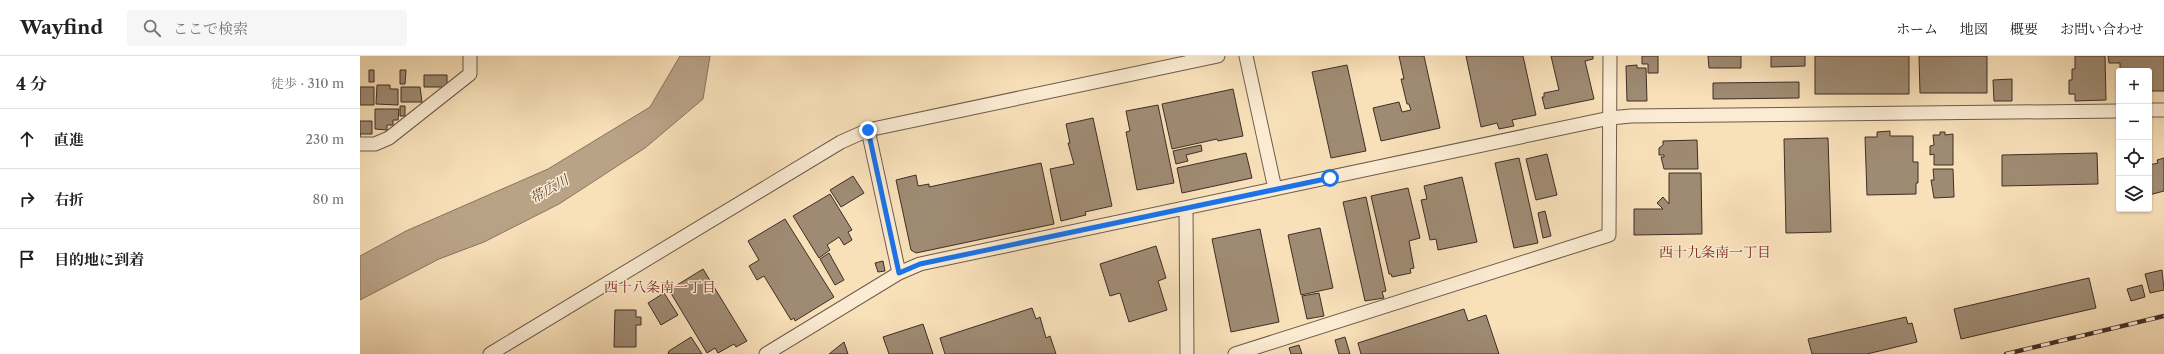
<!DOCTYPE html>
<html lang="ja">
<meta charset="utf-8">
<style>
body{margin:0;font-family:"Libre Caslon Text","Noto Serif JP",serif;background:#f6f6f6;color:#202124}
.controls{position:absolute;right:12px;top:12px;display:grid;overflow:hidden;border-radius:4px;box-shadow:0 1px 3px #0004}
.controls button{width:36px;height:36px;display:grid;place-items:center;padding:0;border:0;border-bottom:1px solid #e0e0e0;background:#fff;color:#202124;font:20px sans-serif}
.stop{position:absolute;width:12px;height:12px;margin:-9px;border:3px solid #1a73e8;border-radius:50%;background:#fff}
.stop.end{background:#1a73e8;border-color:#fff;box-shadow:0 1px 4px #0008}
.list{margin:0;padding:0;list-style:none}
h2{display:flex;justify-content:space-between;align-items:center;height:52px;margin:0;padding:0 16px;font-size:17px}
h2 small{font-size:13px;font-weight:400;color:#757577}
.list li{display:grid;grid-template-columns:26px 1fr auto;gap:12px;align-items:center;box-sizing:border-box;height:60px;padding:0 16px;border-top:1px solid #e0e0e0}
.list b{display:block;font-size:15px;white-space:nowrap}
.list em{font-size:13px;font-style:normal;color:#757577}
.icon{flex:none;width:22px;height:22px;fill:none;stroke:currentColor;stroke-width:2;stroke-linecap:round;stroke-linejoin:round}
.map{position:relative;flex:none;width:1804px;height:298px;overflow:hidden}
header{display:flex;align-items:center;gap:24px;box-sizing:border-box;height:56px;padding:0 20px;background:#fff;border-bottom:1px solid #e0e0e0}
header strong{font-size:19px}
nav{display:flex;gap:22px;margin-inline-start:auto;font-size:14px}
.search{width:280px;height:36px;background:#f6f6f6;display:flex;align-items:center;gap:10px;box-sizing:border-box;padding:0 14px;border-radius:4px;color:#757577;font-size:15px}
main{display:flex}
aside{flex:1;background:#fff}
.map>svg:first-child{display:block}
.water{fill:#b9a387;stroke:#887461}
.building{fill:#9f8b73;stroke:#3f2e27}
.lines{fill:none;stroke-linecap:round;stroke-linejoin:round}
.street-casing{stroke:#6d5a4c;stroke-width:15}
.street{stroke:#faebd2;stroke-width:13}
.rail-casing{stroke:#3f2e27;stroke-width:4.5}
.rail{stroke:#faebd2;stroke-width:3;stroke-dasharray:9;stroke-linecap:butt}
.route{stroke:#1a73e8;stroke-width:5}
.labels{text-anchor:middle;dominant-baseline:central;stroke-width:3;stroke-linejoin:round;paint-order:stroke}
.water-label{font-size:14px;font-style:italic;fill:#5e4b3f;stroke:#faebd2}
.neighbourhood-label{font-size:14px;fill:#7a1f14;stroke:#faebd2}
</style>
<header>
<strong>Wayfind</strong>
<div class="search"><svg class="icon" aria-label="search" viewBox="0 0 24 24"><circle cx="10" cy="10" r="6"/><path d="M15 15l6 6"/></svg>ここで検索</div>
<nav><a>ホーム</a><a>地図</a><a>概要</a><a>お問い合わせ</a></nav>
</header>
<main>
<aside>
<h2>4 分<small>徒歩 · 310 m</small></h2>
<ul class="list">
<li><svg class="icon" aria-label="ahead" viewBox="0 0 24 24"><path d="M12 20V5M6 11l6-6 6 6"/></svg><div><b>直進</b></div><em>230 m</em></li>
<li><svg class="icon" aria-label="right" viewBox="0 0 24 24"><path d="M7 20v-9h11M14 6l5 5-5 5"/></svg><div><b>右折</b></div><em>80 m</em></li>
<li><svg class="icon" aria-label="arrive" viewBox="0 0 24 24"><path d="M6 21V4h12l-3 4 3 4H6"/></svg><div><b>目的地に到着</b></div></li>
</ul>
</aside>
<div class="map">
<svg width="1804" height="298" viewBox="0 0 1804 298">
<rect width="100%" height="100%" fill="#f8e0b9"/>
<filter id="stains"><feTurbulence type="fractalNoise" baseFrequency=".005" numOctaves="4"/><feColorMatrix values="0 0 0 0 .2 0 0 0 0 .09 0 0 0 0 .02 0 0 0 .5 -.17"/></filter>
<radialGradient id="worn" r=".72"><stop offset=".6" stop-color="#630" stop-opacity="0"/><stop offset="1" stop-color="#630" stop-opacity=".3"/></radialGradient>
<path class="water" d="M320 0H350L343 43 285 92 199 148 124 186 79 203 0 244V200L46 175 188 113 290 51Z"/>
<path class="building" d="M1039 0H1064L1080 72 1021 85 1013 52 1039 46 1042 56 1051 54 1049 48H1047L1041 23H1044Z
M1106 0H1163L1176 59 1152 64 1154 70 1139 73 1137 67 1121 71Z
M1191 0H1233V3L1225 5 1234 43 1185 53 1182 41H1184V37L1199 34Z
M1282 0H1298V17H1288V8H1282Z
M1348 0H1381V12H1349Z
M1411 0H1445V10L1411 11Z
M1455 0H1549V38H1455Z
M1559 0H1627V37H1560Z
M1715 0H1745L1746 44 1715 45V38H1709V24H1712V13H1715Z
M1748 0H1804V35H1789V15H1760V7H1749Z
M987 9 1006 95 971 102 952 16Z
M1277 9V12H1286L1287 45H1267L1266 10Z
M9 14H14V26H9Z
M40 14H46L45 28H40Z
M64 19H87V31H64Z
M1652 23V45H1634L1633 24Z
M1439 26V42L1353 43V27Z
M17 29H30V33H38V49L16 48Z
M0 31H14V49H0Z
M41 31H60L62 46H41Z
M873 33 883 80 858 85 857 83 812 93 802 48Z
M798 49 814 127 777 134 766 76 770 75 766 55Z
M40 50H45V60H40Z
M15 53H39L38 64H33V69H27V74L15 73Z
M733 62 752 150 725 156 726 159 701 165 690 113 714 108 708 87H710L706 68Z
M0 65H12V78H0V82Z
M1530 75V80H1553V106H1558V127H1556V138L1507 139 1505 81H1517V76Z
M1580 76H1585V79L1593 78V109H1574V98L1570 99V90L1574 89 1573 79H1580Z
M1468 82 1471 176 1426 177 1424 83Z
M1337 84 1338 113H1304L1301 101H1304V99H1299V92L1303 89V85Z
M841 89 842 95 826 99 828 105 816 108 813 95Z
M886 97 892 122 822 137 817 112Z
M1737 97 1738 128 1642 130V99Z
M1187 98 1197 139 1176 144 1166 103Z
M1159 102 1178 187 1154 192 1135 107Z
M1804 102V135L1789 139V109L1798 107 1797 104Z
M681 107 694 168 556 197 551 194 536 124 556 119 558 130 569 128V131Z
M1573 113H1593L1594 141 1574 142 1571 124H1574Z
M1309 117H1341L1342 178 1274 179V153H1303L1297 147 1303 141 1309 148Z
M493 120 504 137 481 151 470 134Z
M1102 121 1117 186 1078 194 1076 183 1070 184 1061 144 1067 143 1064 130Z
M1048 132 1060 182 1049 185 1054 212 1050 213 1051 217 1032 221 1031 218H1029L1011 140Z
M470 138 492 174 488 176 492 184 484 189 479 181 467 189 470 194 459 202 433 160Z
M1006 141 1026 235 1022 236 1024 242 1005 245 983 146Z
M1185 155 1191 180 1183 182 1178 157Z
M425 163 474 241 435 265 434 262 431 264 404 220 397 224 389 210 399 204 388 185Z
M960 172 973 232 941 239 928 179Z
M900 173 919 266 871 276 852 183Z
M796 190 806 222 798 225 807 254 769 266 760 237 750 240 740 208Z
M469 197 484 224 475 229 460 203Z
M523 205 525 215 518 216 515 207Z
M343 213 387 285 376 291 374 288 358 297 355 292 347 297 309 234Z
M1802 214 1804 234 1790 237 1785 218Z
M1729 222 1736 252 1601 283 1594 253Z
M1782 229 1785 241 1771 245 1767 233Z
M304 237 318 259 301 269 288 247Z
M959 237 964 260 947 263 942 240Z
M672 252 676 263 680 261 686 282 690 280 696 298H585L580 282Z
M1104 253 1108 265 1126 259 1139 298H1001L998 287Z
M255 254H276V261H281V269H276V291H254Z
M1546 261 1548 268 1552 267 1557 286 1507 298H1452L1448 283Z
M563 268 573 298H529L523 281Z
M331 281 342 298H308L309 295Z
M985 281 990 298H979L975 284Z
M484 286 488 298H469Z
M939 289 942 298H931L929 292Z"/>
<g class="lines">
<defs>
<path id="street" d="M886 0 915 133
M1789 54H1804
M508 74 539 217
M0 88H15L29 82 110 18V0
M826 152 827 298
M130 298 481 86 508 74 858 0
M406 298 539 217 560 208 1250 62 1271 60 1759 55
M875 298 1249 179 1250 0"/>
</defs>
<use href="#street" class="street-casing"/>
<use href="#street" class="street"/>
<defs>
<path id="rail" d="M1646 298 1804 260"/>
</defs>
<use href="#rail" class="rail-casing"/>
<use href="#rail" class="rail"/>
</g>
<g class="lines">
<path class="route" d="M508 74 539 217 560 208 970 122"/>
</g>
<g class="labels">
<g class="water-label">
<text transform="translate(189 133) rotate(-30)">帯広川</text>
</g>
<g class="neighbourhood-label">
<text x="1355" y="196">西十九条南一丁目</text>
<text x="300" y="231">西十八条南一丁目</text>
</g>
</g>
<rect width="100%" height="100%" filter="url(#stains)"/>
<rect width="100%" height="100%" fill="url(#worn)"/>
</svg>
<div class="controls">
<button>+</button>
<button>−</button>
<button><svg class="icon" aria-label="locate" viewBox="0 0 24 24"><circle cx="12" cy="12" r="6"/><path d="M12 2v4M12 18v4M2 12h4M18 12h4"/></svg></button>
<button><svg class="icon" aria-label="layers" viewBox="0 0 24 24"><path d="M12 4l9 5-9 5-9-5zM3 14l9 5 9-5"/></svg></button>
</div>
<div class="stop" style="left:970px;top:122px"></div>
<div class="stop end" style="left:508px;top:74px"></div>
</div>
</main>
